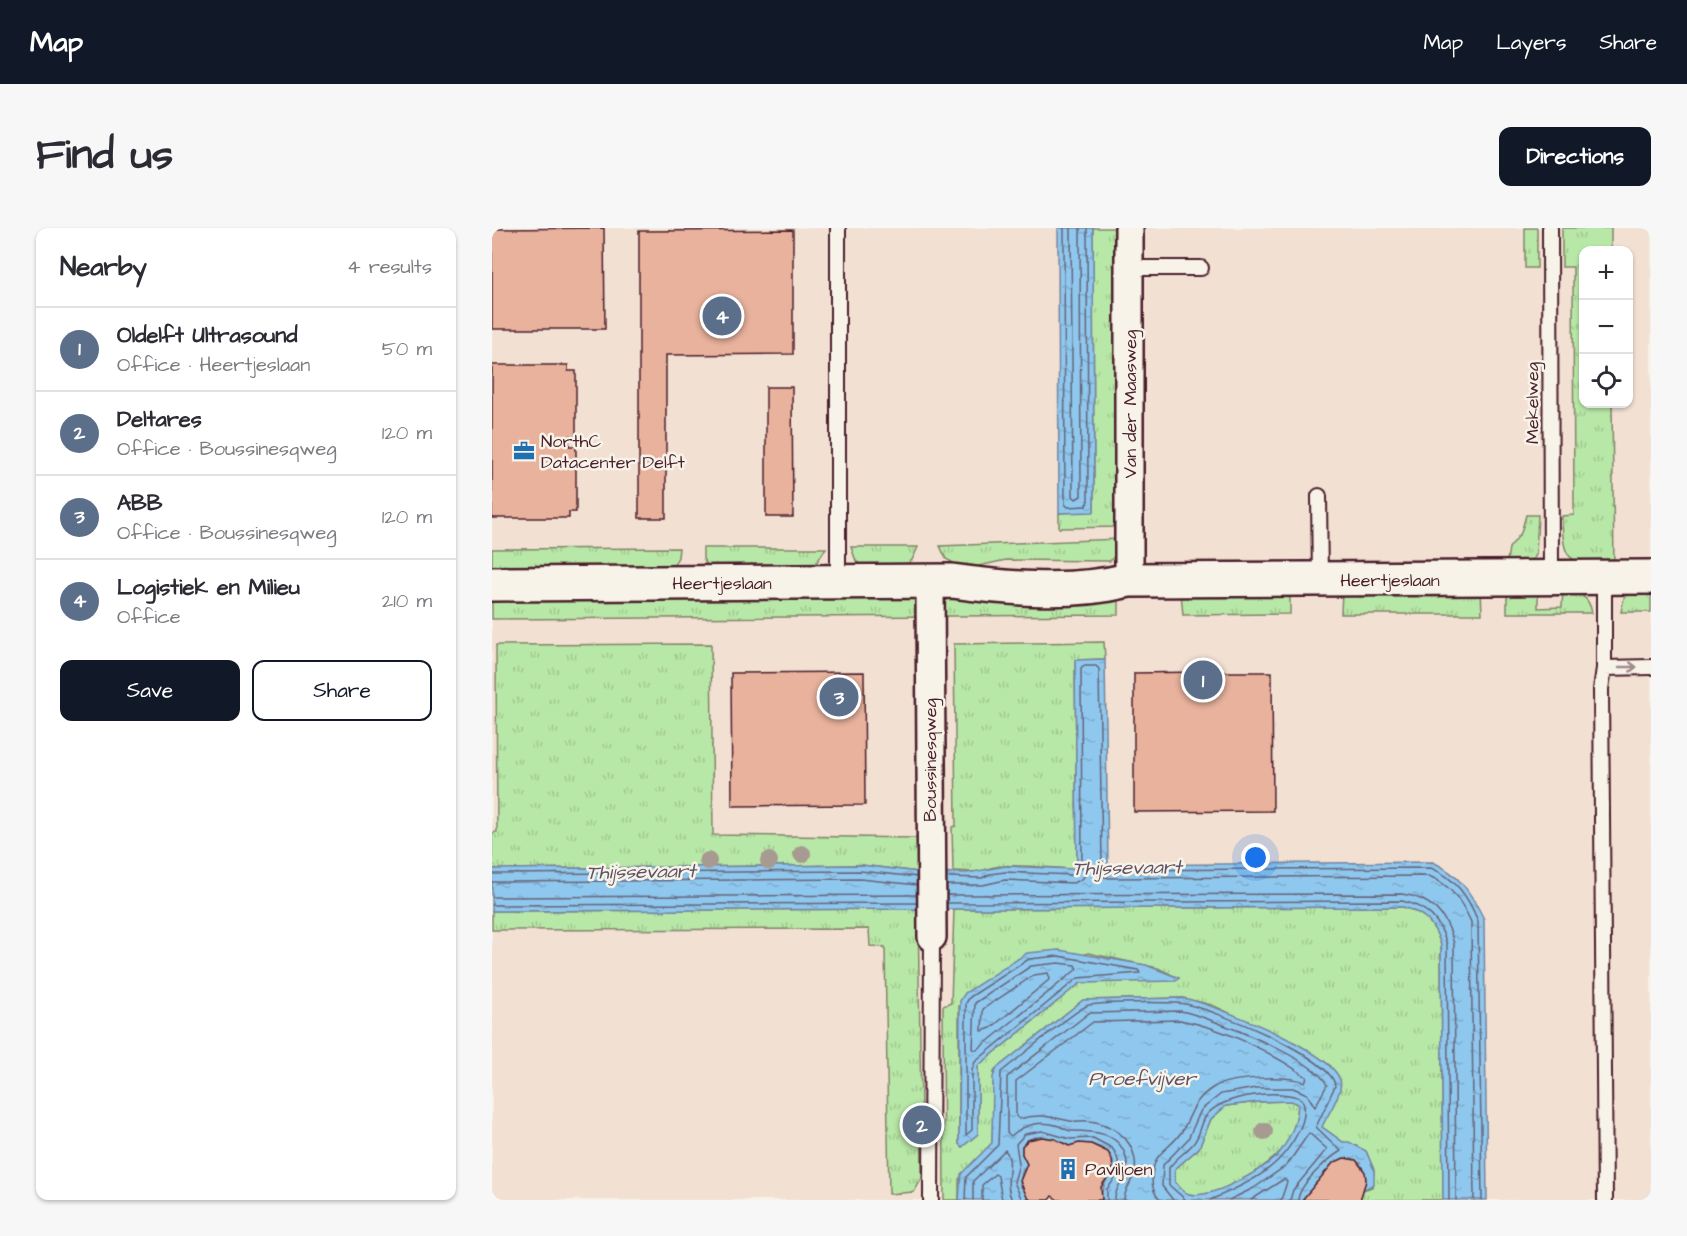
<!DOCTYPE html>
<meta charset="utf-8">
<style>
body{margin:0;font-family:"Architects Daughter",sans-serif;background:#f7f7f7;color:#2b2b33}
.controls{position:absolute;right:18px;top:18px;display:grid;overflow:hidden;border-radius:12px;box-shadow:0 2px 4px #0004}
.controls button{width:54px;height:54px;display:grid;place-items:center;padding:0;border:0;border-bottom:2px solid #e1e1e2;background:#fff;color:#2b2b33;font:30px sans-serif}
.you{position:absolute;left:764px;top:630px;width:21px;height:21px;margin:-15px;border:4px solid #fff;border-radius:50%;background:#1a73e8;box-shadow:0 0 0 9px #1a73e833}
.badge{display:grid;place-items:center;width:39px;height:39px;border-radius:50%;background:#111827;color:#fff;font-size:20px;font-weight:700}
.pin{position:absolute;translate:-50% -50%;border:3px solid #fff;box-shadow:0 2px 6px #0006}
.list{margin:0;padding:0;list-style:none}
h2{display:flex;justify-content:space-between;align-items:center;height:78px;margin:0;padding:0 24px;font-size:26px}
h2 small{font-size:20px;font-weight:400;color:#7c7c81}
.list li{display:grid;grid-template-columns:39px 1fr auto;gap:18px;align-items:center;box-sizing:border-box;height:84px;padding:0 24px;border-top:2px solid #e1e1e2}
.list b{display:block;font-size:22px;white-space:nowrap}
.list p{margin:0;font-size:20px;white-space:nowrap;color:#7c7c81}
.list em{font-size:20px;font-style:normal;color:#7c7c81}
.actions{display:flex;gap:12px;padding:18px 24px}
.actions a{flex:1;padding:14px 0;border:2px solid #111827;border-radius:12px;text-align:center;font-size:21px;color:#111827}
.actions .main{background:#111827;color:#fff}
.icon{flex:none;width:33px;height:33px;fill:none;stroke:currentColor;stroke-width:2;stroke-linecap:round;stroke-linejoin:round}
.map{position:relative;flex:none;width:1159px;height:972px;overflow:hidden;border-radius:12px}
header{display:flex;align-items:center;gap:36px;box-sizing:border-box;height:84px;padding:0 30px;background:#111827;color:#fff}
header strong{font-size:28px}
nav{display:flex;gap:33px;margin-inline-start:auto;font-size:21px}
.intro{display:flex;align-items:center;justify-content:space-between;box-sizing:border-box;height:144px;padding:0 36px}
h1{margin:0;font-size:42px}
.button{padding:15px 27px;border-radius:12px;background:#111827;color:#fff;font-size:21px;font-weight:700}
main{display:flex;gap:36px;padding:0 36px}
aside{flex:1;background:#fff;border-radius:12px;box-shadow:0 2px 4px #0004}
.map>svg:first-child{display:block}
.built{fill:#f2e0d2;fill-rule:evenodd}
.grass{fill:url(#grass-tufts);stroke:#818469;stroke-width:1.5;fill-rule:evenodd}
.water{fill:url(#water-ripples);stroke:#7384a0;stroke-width:1.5;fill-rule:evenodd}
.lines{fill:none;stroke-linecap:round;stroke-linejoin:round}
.shore{stroke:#666379;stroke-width:1.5}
.building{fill:#e8b29d;stroke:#4a1f2b;stroke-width:1.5}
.lane-casing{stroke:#4a1f2b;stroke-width:18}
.street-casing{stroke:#4a1f2b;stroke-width:32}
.secondary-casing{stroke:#4a1f2b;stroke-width:38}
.lane{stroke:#f7f3e8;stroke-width:14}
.street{stroke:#f7f3e8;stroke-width:27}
.secondary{stroke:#f7f3e8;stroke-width:33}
.tree{fill:#a79a91}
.oneway{stroke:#a0898a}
.labels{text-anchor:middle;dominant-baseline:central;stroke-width:5;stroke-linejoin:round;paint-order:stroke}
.street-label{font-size:18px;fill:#4a1f2b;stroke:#f7f3e8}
.poi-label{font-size:18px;fill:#4a1f2b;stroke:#f7f3e8;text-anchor:start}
.water-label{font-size:20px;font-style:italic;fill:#5f5266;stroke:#f7f3e8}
</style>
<header>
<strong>Map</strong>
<nav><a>Map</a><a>Layers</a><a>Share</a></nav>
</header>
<div class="intro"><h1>Find us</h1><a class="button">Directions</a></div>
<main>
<aside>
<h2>Nearby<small>4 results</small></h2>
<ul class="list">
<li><span class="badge" style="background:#5c6f8a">1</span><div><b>Oldelft Ultrasound</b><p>Office · Heertjeslaan</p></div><em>50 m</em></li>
<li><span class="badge" style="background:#5c6f8a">2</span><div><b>Deltares</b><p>Office · Boussinesqweg</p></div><em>120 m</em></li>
<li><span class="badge" style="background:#5c6f8a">3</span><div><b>ABB</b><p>Office · Boussinesqweg</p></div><em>120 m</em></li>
<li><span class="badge" style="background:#5c6f8a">4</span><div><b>Logistiek en Milieu</b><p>Office</p></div><em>210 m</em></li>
</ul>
<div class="actions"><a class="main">Save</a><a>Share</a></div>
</aside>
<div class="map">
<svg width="1159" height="972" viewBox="0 0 1159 972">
<defs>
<pattern id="grass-tufts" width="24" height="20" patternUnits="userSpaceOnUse" patternTransform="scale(1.5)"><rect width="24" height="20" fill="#b8e8a7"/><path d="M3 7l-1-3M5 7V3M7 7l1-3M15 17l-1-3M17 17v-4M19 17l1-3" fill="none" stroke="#a0c790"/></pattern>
<pattern id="water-ripples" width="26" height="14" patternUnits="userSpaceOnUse" patternTransform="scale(1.5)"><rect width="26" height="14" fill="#8fc8ee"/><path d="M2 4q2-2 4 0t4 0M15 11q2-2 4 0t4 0" fill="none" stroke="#7dabcc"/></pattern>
</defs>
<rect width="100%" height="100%" fill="#f7f3e8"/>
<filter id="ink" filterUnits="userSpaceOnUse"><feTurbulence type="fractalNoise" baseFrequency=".0167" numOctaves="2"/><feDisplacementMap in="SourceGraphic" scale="12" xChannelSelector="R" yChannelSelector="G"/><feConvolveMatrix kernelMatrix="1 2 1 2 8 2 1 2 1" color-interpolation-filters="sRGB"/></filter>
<g filter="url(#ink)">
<path class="built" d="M0 0H1159V972H0ZM1092 22H1136V176H1092Z"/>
<path class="grass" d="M601 0H627L628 299 567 300V285L602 283Z
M1033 0H1045V40H1033Z
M1070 0H1119V22H1092V176H1120L1122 339C1076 333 1071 337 1070 288L1082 287 1081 39H1070Z
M1034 287H1046L1044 327 1038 335 1014 339 1017 320 1029 305Z
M629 311 626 324 618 333 514 332 473 341 454 331 448 318Z
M359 319H426L420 332 408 341 370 338 364 333Z
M187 320 186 329 178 344 0 345V321Z
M211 320H334L323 337 314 342 219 343 211 331Z
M1071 361C1087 365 1097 367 1100 385H1015V364L1046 363V380L1070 379Z
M1141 361H1159V384H1129L1132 370Z
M798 362V386L691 387 689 365Z
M850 362H989L990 386H849Z
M627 364V387L0 391V367Z
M612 414 613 431 583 432 585 636 581 641C563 641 502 632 490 644L461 643 460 599 464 598 462 416Z
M219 416 221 607 424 610 427 616 426 644 369 637 0 641V605L5 604 4 417Z
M911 679C933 685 942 695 949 717L951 972H868L871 962 880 959 882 942 874 923 851 914 830 899 839 838 805 816 720 777 690 770 591 772 505 840 502 844 500 915 467 951V972H452L451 778 459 775 462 681ZM596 725 666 740 686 750 589 755 578 763 486 838V906L470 919 467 916V778Z
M426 681 430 950 422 964 397 966 393 719 378 718 377 701 0 702V683Z
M799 873 806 876C805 894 799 914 785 927 768 943 720 972 697 966 691 965 687 958 683 954V941L707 920 719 891 734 878 766 874Z"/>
<path class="water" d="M566 0H601L602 284 567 285Z
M613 431 616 637 941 634C968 647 979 665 992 691L995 972H951L949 717C942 695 933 685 911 679L0 683V641L369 637 426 644 475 645 514 638 581 641 585 636 583 432Z
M567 722 654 737 687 750 684 753 589 755 578 763 486 838V906L470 919 467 916 468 773 473 765 535 725Z
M691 770C721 776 839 822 848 852 852 864 835 887 830 899L851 914H857L874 923 882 942V956L871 962 874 950 868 935 852 930 841 935 810 972H610C605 952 641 932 604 918 595 914 587 915 577 918 564 910 540 902 530 918V926L535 936 530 944 528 957 539 972H467L469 946 500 915 501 849 505 840 591 772ZM799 873 806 876C805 895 799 909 788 924 775 941 718 972 697 966 691 965 687 958 683 954V941L707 920 719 891 734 878 766 874Z"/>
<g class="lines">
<path class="shore" d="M572 0 573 276 576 279 594 278 596 275 595 0
M579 0 581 268 584 271 589 268 588 0
M0 646 368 643 425 649
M455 649 490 650 498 646 513 644 580 647 590 640 589 441 592 438H604L607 441 610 636 613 642 939 640C964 650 976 669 986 693L990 972
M0 654 368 651 425 657
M455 657H491L513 652 582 655 590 651 600 639 608 648 617 650 937 648C959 657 970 674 979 694L982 972
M455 667 910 666C939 670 956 688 962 716L964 972
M0 669 425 667
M455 675 910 673C936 679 948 692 955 717L957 972
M0 677 425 675
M567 728 646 742 648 745 586 750 483 834 480 842V902L474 907V775L478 769 537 731Z
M567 735 583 737 585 741 485 822 481 821 483 775 539 738Z
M556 745 558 751 499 800 490 803 491 781 542 747Z
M473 972 474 949 506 917 509 844C524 833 584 780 597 777 612 774 678 774 693 776 721 781 841 829 843 858L824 899 849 923C836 931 807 956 806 972
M481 972V953L513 922C524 935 510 953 520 972
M490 972V957L503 946 506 948 510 972
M530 972 522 954 527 936 524 916 533 906 550 903 578 911 601 910 620 920C632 936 626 948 615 961V972
M623 972C622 957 639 947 634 929 627 904 601 903 580 903 576 903 571 900 567 898 550 892 532 896 519 908L515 905V849L597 785 689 783C718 789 824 831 835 857L823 879 815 866 801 860H764L729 866 709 882 696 911 671 937 670 958 681 972
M632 972C632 959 646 950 643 932 640 909 618 895 597 893 591 892 583 894 578 893 559 889 546 885 527 891L524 888V853L601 794 688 792C732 800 779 824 815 849L813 854C794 847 739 849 722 859 701 872 701 884 690 903 677 924 661 921 660 951 660 960 662 966 668 972
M694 972 677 957V940C683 931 693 925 700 917 708 910 708 897 714 888 728 867 789 860 810 871 814 879 812 890 809 898 791 940 758 955 718 972
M737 972 762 960 795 937 817 905 835 921 801 962 798 972
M759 972 792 951 795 954 789 972"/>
</g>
<path class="building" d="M112 0 113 101H0V1Z
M301 2V126L174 127V290H147V3Z
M0 137H76V143H84V208H77V218H84V284H77V290H0Z
M274 159H300L301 289H274Z
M372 444 373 577 240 578 239 445Z
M708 444H780L781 583 642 584V445Z
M550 909 563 911 577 918 587 915 599 916 616 924 620 932 621 941 609 959 610 972H566L560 968 557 972H539L535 969 528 953 535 936 530 926V918L536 912Z
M852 930 864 932 873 944 874 953 868 972H810L841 935Z"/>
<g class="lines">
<defs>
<path id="lane" d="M346 0V354
M1058 0 1059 350
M637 40H709
M827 268 828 352
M1112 350V440L1109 461 1113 972
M1112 440 1159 439
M439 972 440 709"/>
<path id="street" d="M637 0V352
M438 355 440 709"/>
<path id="secondary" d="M0 356 460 353C518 361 581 366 637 352L1159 349"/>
</defs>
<use href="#lane" class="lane-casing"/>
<use href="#street" class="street-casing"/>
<use href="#secondary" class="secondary-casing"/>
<use href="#lane" class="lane"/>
<use href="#street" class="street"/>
<use href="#secondary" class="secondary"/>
</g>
<g class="tree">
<circle cx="310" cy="626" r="9"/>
<circle cx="216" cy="633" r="9"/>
<circle cx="277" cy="633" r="9"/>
<circle cx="772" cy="903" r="9"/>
</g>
<defs><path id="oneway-shaft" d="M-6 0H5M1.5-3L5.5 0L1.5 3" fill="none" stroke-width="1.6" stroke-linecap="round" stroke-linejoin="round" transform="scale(1.5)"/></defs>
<use class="oneway" href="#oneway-shaft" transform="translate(1136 439)"/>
</g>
<defs>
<symbol id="office-bare" viewBox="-9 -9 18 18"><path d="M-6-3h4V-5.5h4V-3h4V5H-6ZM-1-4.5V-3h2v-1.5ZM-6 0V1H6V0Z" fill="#1f6fb2" stroke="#f7f3e8" stroke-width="2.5" paint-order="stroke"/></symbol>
<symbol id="building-bare" viewBox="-9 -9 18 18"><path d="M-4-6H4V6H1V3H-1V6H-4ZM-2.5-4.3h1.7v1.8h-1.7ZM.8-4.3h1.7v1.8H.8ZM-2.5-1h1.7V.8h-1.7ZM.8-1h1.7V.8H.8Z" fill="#1f6fb2" stroke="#f7f3e8" stroke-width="2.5" paint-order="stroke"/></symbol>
</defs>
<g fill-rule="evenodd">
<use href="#office-bare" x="17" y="208" width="30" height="30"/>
<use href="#building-bare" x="561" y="926" width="30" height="30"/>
</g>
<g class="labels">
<g class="street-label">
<text transform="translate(1040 175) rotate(-90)">Mekelweg</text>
<text transform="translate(638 176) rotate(-90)">Van der Maasweg</text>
<text x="898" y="352">Heertjeslaan</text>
<text x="230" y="355">Heertjeslaan</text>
<text transform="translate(438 532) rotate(-90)">Boussinesqweg</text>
</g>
<g class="poi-label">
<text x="49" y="213">NorthC<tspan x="49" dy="21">Datacenter Delft</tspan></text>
<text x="593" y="941">Paviljoen</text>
</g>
<g class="water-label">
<text transform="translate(635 640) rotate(-1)">Thijssevaart</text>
<text transform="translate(149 644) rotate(-1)">Thijssevaart</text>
<text x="650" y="851">Proefvijver</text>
</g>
</g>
</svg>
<div class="controls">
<button>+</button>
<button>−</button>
<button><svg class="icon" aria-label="locate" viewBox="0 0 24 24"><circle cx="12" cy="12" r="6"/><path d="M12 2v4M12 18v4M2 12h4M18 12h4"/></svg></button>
</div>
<div class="you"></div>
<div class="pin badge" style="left:711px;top:452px;background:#5c6f8a">1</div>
<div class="pin badge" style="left:430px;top:897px;background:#5c6f8a">2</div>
<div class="pin badge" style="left:347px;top:469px;background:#5c6f8a">3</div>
<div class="pin badge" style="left:230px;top:88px;background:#5c6f8a">4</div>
</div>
</main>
